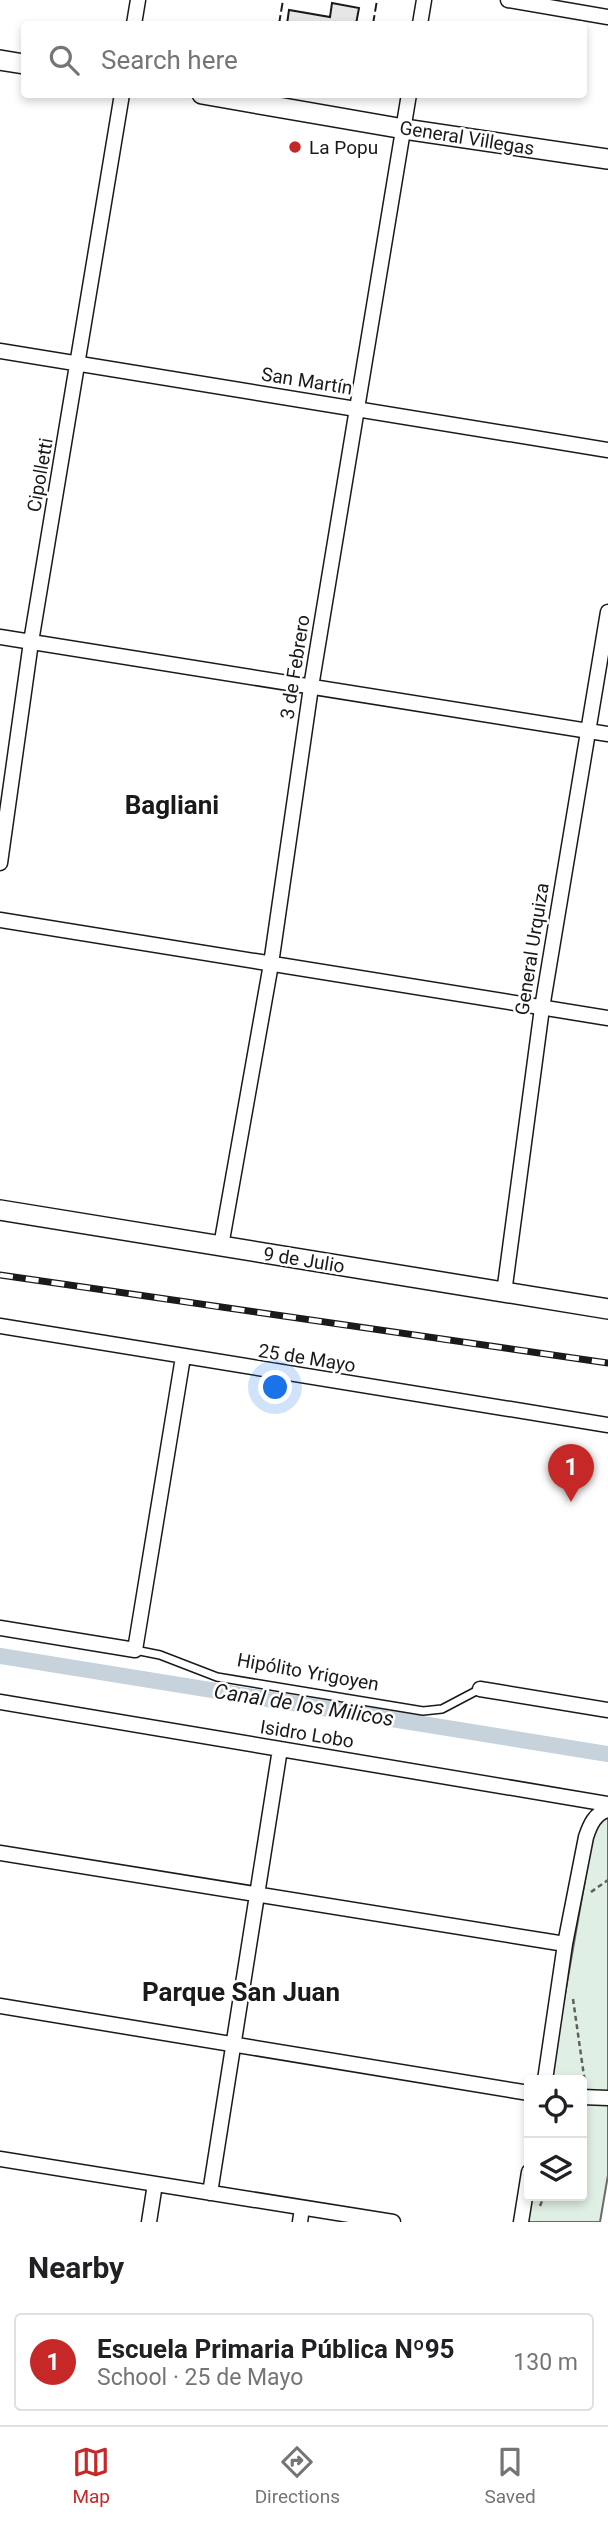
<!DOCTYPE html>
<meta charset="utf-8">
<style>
body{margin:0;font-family:Roboto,sans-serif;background:#f2f2f2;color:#202124}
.controls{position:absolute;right:21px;bottom:21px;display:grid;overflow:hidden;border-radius:7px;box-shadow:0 4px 10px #0003}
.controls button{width:63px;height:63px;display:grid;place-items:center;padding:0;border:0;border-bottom:2px solid #e0e0e0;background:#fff;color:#202124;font:35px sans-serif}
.you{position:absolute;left:276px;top:1388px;width:24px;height:24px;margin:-18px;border:5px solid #fff;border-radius:50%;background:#1a73e8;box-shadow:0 0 0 10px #1a73e833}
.badge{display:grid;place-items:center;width:46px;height:46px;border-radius:50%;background:#c62828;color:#fff;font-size:23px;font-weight:700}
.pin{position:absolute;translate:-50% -58px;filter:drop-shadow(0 2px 4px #0008)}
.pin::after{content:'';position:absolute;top:37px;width:24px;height:21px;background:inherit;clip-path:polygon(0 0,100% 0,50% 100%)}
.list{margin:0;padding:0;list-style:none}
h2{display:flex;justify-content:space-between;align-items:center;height:91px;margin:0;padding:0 28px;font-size:30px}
h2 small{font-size:23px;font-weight:400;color:#757577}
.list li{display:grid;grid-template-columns:46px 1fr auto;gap:21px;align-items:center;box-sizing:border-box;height:98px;margin:0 14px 14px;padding:0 14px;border:2px solid #e0e0e0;border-radius:7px}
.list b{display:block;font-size:26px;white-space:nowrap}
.list p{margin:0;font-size:23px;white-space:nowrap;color:#757577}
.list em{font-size:23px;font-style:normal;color:#757577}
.icon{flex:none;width:38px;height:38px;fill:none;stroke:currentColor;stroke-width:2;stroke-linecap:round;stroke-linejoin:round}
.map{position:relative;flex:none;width:608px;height:2222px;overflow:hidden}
.search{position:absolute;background:#fff;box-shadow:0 4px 10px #0003;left:21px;right:21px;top:21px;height:77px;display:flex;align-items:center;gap:18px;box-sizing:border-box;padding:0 24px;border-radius:7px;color:#757577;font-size:26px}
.sheet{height:203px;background:#fff}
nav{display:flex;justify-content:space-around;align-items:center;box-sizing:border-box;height:98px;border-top:2px solid #e0e0e0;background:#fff;font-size:19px;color:#757577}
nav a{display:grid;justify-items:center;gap:4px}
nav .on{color:#c62828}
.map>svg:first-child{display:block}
.green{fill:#e0efe3;stroke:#6a6a6a;stroke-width:2}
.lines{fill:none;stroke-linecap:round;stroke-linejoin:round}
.canal{stroke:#c6d2dc;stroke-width:16}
.building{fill:#e6e6e6;stroke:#1a1a1a;stroke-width:2}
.lane-casing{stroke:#1a1a1a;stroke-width:10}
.street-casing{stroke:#1a1a1a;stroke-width:17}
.secondary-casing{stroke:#1a1a1a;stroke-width:22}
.path{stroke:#5f5f5f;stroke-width:2.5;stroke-dasharray:5 3.5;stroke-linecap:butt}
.lane{stroke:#fff;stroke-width:7}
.street{stroke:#fff;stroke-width:14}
.secondary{stroke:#fff;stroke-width:19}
.rail-casing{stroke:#1a1a1a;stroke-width:7}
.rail{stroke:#fff;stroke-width:4.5;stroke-dasharray:13;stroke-linecap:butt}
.fence{stroke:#1a1a1a;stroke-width:2;stroke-dasharray:9 3.5;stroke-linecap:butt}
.poi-dot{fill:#c62828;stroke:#fff;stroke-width:2.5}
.labels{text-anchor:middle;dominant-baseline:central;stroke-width:5;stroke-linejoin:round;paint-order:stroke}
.street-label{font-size:19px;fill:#1a1a1a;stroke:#fff}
.poi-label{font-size:19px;fill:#1a1a1a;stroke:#fff;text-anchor:start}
.water-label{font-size:21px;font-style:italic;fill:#1a1a1a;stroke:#fff}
.district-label{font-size:26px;font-weight:bold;fill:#1a1a1a;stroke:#fff}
</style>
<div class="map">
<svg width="608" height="2222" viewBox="0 0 608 2222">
<rect width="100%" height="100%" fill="#fff"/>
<path class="green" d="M608 1816V2175L600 2222H528L532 2196H582V2080H550L595 1823Z"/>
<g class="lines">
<path class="canal" d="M0 1656 608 1754"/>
</g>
<path class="building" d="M332 3 359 8 356 24H360H287L289 10 330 17Z"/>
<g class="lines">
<defs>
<path id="lane" d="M135 1650 160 1655 217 1677 423 1711 442 1709 480 1689"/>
<path id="street" d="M508 0 608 17
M134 24 138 0
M420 24 424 0
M0 351 608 450
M0 637 608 734
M0 863 31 642 122 94
M0 920 608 1018
M221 1246 271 964 311 687 409 94
M504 1293 542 1008 608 612
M0 1326 608 1425
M0 1628 135 1650 183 1357
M480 1689 608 1710
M0 1702 608 1804
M0 1853 565 1944
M0 2006 529 2093
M545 2080 565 1944 586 1837C590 1825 595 1813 608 1810
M582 2097 608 2098
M0 2159 393 2222
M210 2193 280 1749
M149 2222 155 2184
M300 2222 302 2208
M521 2222 529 2172"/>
<path id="secondary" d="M0 60 24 64
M202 94 404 129 608 159
M0 1210 608 1309"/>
</defs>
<use href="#lane" class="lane-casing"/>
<use href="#street" class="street-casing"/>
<use href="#secondary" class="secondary-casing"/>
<path class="path" d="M591 1892 608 1880
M573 1999 585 2083
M540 2206 544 2196"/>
<use href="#lane" class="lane"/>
<use href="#street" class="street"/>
<use href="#secondary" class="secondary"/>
<defs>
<path id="rail" d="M0 1275 608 1363"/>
</defs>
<use href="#rail" class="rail-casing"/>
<use href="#rail" class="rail"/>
<path class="fence" d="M279 24 283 0
M373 24 377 0"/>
</g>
<circle class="poi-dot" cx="295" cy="147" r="7"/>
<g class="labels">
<g class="street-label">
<text transform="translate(467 138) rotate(9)">General Villegas</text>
<text transform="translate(307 381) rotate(9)">San Martín</text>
<text transform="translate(40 475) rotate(-80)">Cipolletti</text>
<text transform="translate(295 667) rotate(-81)">3 de Febrero</text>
<text transform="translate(532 949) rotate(-81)">General Urquiza</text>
<text transform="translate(304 1260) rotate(9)">9 de Julio</text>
<text transform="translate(307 1358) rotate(9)">25 de Mayo</text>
<text transform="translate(308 1672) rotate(10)">Hipólito Yrigoyen</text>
<text transform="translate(307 1734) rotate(9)">Isidro Lobo</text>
</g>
<g class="poi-label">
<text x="309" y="147">La Popu</text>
</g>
<g class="water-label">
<text transform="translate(304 1705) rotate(9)">Canal de los Milicos</text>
</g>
<g class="district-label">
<text x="172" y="805">Bagliani</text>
<text x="241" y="1992">Parque San Juan</text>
</g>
</g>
</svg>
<div class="controls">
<button><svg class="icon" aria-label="locate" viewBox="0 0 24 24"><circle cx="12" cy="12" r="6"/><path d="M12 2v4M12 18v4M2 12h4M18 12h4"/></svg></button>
<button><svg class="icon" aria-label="layers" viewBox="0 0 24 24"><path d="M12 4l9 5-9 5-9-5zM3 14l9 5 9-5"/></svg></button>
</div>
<div class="you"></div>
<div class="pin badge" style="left:571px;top:1502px">1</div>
<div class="search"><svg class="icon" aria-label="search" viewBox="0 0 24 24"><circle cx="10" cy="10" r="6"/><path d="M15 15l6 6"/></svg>Search here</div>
</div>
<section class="sheet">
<h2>Nearby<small></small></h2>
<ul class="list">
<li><span class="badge">1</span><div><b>Escuela Primaria Pública Nº95</b><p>School · 25 de Mayo</p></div><em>130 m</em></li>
</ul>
</section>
<nav>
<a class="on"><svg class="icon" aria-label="map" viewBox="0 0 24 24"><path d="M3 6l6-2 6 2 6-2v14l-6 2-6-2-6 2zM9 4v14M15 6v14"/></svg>Map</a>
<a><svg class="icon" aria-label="directions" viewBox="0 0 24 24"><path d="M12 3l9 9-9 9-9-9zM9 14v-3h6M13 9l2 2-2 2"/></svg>Directions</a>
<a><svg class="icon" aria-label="saved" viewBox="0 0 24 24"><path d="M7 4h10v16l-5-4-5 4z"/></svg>Saved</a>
</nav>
